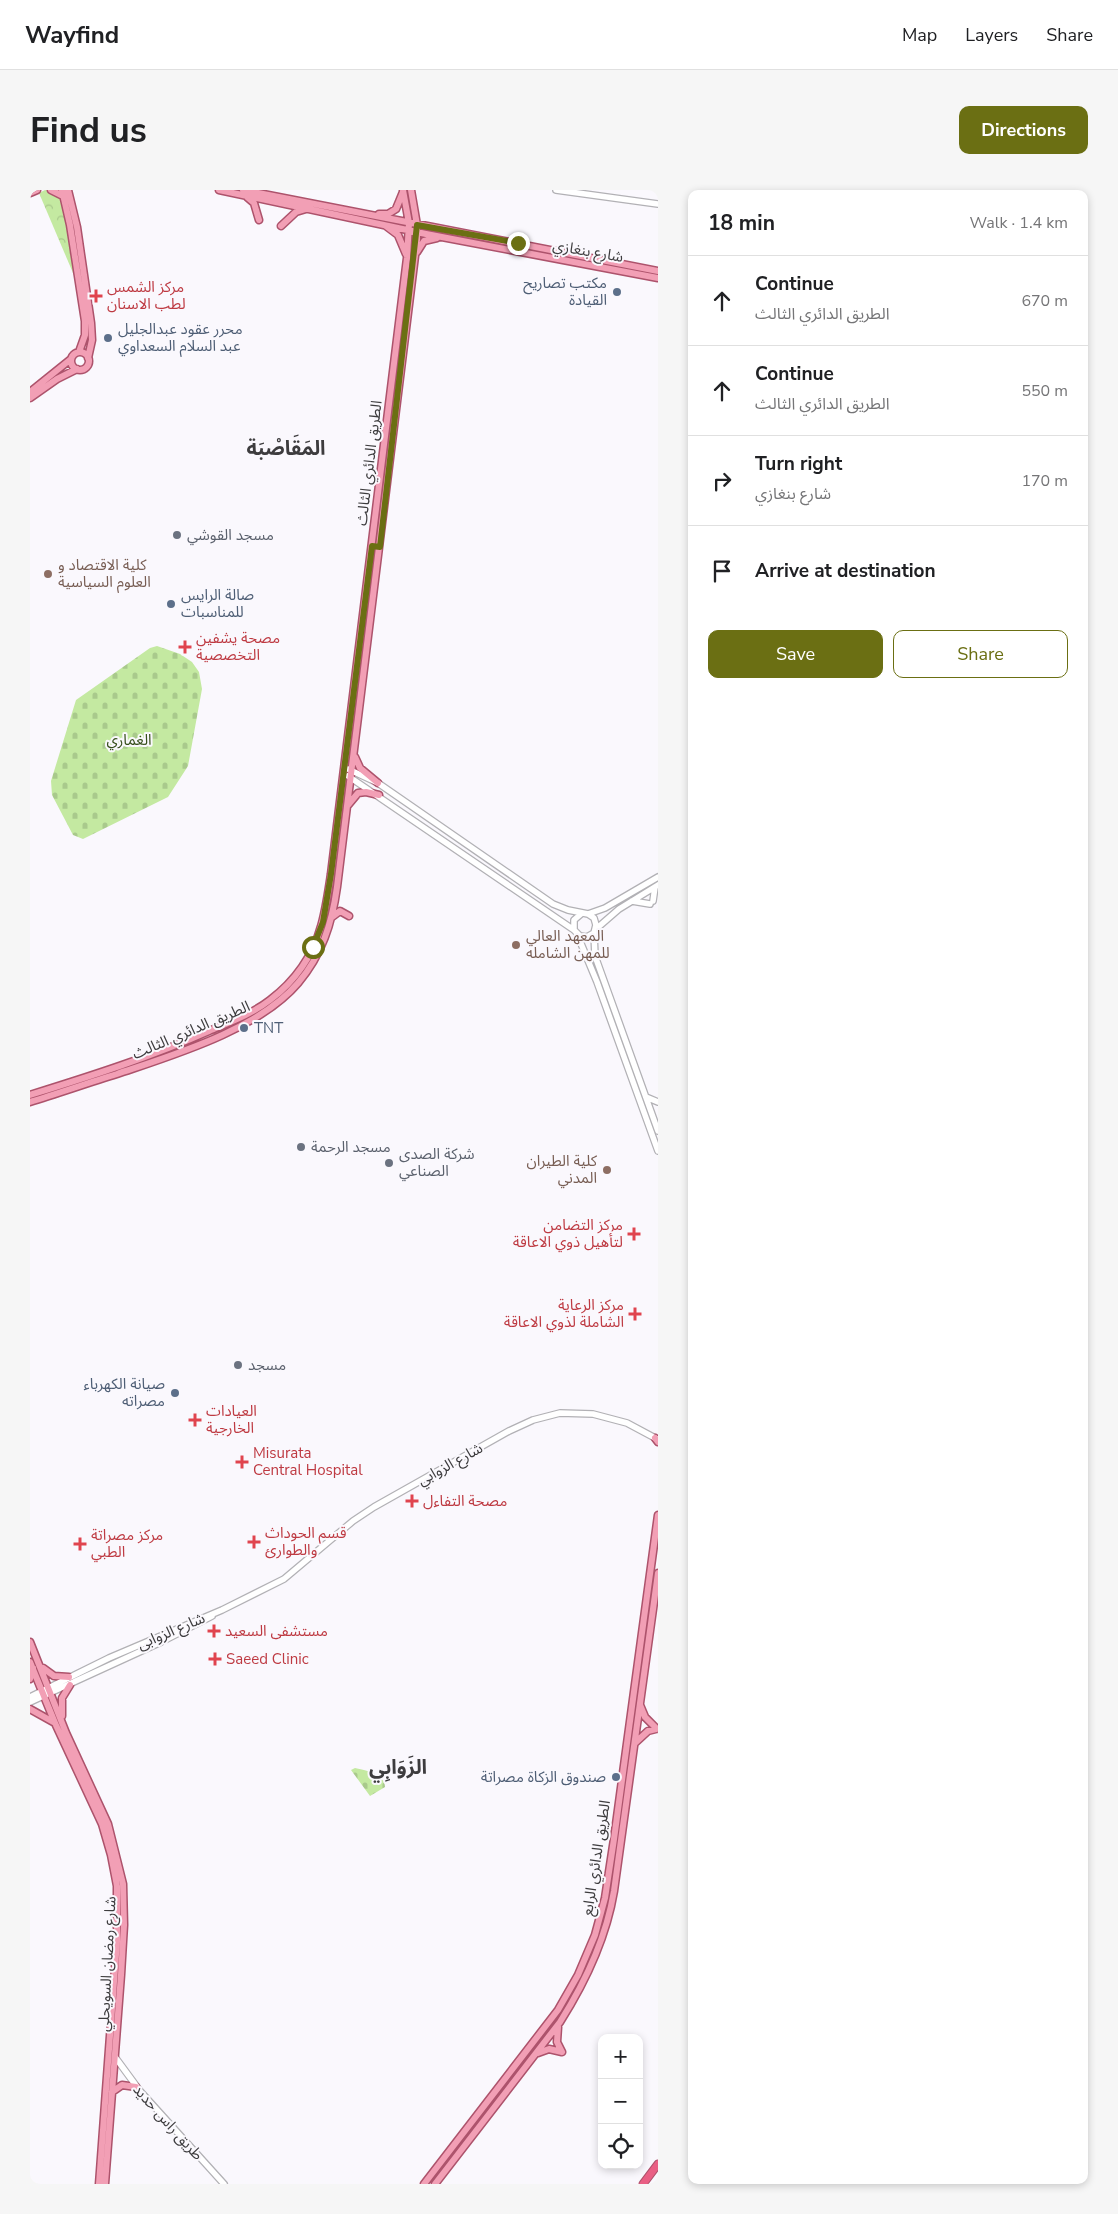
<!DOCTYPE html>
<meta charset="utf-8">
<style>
body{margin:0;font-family:"Nunito Sans","Noto Sans Arabic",sans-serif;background:#f6f6f6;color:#202124}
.controls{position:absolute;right:15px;bottom:15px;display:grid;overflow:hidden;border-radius:10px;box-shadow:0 2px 8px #0003}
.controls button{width:45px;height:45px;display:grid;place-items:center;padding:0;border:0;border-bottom:1px solid #e0e0e0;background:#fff;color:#202124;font:25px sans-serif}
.stop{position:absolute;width:15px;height:15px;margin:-11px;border:4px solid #6b6f13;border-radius:50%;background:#fff}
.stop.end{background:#6b6f13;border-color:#fff;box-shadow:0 1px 5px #0008}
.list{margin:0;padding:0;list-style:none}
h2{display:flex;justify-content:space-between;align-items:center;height:65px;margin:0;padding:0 20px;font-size:21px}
h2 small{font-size:16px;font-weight:400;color:#757577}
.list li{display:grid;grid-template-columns:32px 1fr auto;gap:15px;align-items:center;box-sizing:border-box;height:90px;padding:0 20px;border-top:1px solid #e0e0e0}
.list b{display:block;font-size:19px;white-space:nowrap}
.list p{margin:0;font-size:16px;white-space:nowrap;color:#757577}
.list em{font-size:16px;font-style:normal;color:#757577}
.actions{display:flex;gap:10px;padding:15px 20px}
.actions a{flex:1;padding:11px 0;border:1px solid #6b6f13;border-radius:10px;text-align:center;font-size:18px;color:#6b6f13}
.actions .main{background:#6b6f13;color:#fff}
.icon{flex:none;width:28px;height:28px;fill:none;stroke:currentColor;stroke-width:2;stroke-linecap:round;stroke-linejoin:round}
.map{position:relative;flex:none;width:628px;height:1994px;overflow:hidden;border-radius:10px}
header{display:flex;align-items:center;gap:30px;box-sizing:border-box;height:70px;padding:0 25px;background:#fff;border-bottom:1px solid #e0e0e0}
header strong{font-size:24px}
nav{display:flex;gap:28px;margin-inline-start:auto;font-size:18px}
.intro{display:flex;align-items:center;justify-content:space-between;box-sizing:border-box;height:120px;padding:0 30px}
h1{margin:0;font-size:35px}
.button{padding:12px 22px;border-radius:10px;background:#6b6f13;color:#fff;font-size:18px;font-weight:700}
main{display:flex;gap:30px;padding:0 30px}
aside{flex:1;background:#fff;border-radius:10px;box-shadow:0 2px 8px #0003}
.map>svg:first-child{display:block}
.cemetery{fill:url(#cemetery-stones)}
.park{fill:url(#park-crowns)}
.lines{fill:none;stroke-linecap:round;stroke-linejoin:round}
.secondary-casing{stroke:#b2b1b5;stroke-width:8}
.primary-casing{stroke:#ad536c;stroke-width:9}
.highway-casing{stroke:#ad536c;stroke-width:9}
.secondary{stroke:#fff;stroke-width:5.5}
.primary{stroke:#f29fb5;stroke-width:6}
.highway{stroke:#e95f84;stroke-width:7}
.route{stroke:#6b6f13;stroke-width:6}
.service-dot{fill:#5c6f8a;stroke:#faf8fd;stroke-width:2}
.health-dot{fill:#e0444e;stroke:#faf8fd;stroke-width:2}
.worship-dot{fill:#6b7280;stroke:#faf8fd;stroke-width:2}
.education-dot{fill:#8d6e63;stroke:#faf8fd;stroke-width:2}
.labels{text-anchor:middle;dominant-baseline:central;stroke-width:4;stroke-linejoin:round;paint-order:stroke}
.street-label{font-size:15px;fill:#3d3c3e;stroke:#faf8fd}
.service-label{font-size:15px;fill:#4e5e75;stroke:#faf8fd;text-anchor:end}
.health-label{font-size:15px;fill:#be3a42;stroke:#faf8fd;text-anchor:start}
.worship-label{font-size:15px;fill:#5b616d;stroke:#faf8fd;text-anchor:start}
.education-label{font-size:15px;fill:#785e54;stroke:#faf8fd;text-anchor:start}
.park-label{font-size:15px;fill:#364e1b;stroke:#faf8fd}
.district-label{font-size:20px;font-weight:bold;fill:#3d3c3e;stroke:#faf8fd}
</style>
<header>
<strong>Wayfind</strong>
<nav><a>Map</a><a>Layers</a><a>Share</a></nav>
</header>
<div class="intro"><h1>Find us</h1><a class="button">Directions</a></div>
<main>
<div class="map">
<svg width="628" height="1994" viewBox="0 0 628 1994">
<defs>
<pattern id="cemetery-stones" width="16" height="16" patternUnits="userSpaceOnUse" patternTransform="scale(1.25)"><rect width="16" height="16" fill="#c4e9a1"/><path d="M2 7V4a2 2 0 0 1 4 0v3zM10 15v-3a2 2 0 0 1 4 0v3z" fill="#a9c98c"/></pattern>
<pattern id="park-crowns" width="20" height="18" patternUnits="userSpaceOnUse" patternTransform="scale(1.25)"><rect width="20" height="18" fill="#c4e9a1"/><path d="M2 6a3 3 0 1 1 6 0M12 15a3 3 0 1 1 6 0" fill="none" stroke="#a9c98c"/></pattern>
</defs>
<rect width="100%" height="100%" fill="#faf8fd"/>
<path class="cemetery" d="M127 456 150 464 162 472 169 482 172 499 158 576 138 607 53 649 43 645 22 605 21 591 46 510 120 458Z
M325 1578C335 1580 355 1584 355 1597L340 1606 321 1580Z"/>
<path class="park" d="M15 0C25 1 30 5 34 14L46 90 9 3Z"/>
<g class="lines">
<defs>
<path id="secondary" d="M526 0 628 14
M318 579 348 593 523 714 538 720 558 724 564 728 566 735 564 743 557 747 550 746 544 740V730L551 724
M318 586 544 740
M602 711 620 714
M623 711 625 697
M558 724 575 718 628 687
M566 739 589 719 628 695
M564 743 565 766 628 941
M547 744 567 792 628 961
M616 907 628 912
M0 1507 79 1468 192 1420 254 1389 323 1331 344 1317 479 1241 503 1230 530 1223 563 1224 597 1233 627 1249
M0 1512 131 1452 182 1426
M85 1867 110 1901 194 1994"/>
<path id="primary" d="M21 0 33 6
M32 0 40 35 55 131V145L49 162
M38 0 47 37 61 133 62 150 58 168
M189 0 396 44 628 88
M213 0 628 81
M0 3 7 0
M217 7 224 13 229 30
M349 24H358L366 19 373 2
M251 36 266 22 276 19
M356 36 368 45 376 64
M387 62 394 51 407 48
M41 171a9 9 0 1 1 18 0a9 9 0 1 1-18 0Z
M0 202 41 169
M0 208 27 189 47 179
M325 567 330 578 348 593
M318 615 328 603 336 602 349 605
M302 727 310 721 319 726
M0 905C61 886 121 867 179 841 200 832 222 824 240 810 252 801 263 790 272 777 292 749 296 717 301 684L377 68 379 33 373 0
M0 912C29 903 58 893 87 884 143 865 228 840 268 793 292 765 302 733 307 697L387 50V35L381 0
M625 1248 628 1252
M0 1452 36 1543 78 1634 93 1694 94 1735 91 1785 75 1994
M0 1472 25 1533 72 1634 81 1665 87 1696V1751L69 1994
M13 1478 24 1486 39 1487
M0 1489 3 1478
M610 1515 615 1527 626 1538
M0 1519 25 1533
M32 1526V1508L40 1495
M605 1553 618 1541 626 1539
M528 1837 527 1852 532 1862
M508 1863 519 1859 532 1862
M82 1902 92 1895 106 1897
M394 1994 528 1820 548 1785 565 1745 575 1708 584 1649 628 1325
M405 1994 530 1832C556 1791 576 1749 584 1701L628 1383"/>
<path id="highway" d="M613 1994 628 1974"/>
</defs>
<use href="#secondary" class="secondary-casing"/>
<use href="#primary" class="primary-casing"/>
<use href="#highway" class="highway-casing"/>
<use href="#secondary" class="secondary"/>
<use href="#primary" class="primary"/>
<use href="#highway" class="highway"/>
</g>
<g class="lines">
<path class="route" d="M283 757 293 732 301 684 342 356 350 357 387 35 488 53"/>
</g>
<g class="service-dot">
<circle cx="587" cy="102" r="5"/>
<circle cx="78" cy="148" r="5"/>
<circle cx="141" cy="414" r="5"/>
<circle cx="214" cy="838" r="5"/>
<circle cx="145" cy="1203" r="5"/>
<circle cx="586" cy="1587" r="5"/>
</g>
<g class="health-dot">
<path d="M63.5 98.5h5v5h5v5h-5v5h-5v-5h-5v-5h5z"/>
<path d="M152.5 449.5h5v5h5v5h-5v5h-5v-5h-5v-5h5z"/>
<path d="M601.5 1036.5h5v5h5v5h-5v5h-5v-5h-5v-5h5z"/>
<path d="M602.5 1116.5h5v5h5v5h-5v5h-5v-5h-5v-5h5z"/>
<path d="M162.5 1222.5h5v5h5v5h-5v5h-5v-5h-5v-5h5z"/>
<path d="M209.5 1264.5h5v5h5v5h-5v5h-5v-5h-5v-5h5z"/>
<path d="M379.5 1303.5h5v5h5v5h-5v5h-5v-5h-5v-5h5z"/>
<path d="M221.5 1344.5h5v5h5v5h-5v5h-5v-5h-5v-5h5z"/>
<path d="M47.5 1346.5h5v5h5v5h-5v5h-5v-5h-5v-5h5z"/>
<path d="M181.5 1433.5h5v5h5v5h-5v5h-5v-5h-5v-5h5z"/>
<path d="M182.5 1461.5h5v5h5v5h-5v5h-5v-5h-5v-5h5z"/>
</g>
<g class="worship-dot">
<circle cx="147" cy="345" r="5"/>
<circle cx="271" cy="957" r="5"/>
<circle cx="359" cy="973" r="5"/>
<circle cx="208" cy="1175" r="5"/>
</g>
<g class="education-dot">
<circle cx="18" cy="384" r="5"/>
<circle cx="486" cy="755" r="5"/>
<circle cx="577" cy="980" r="5"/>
</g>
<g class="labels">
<g class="street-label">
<text transform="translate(558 61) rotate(10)">شارع بنغازي</text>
<text transform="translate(339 273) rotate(-83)">الطريق الدائري الثالث</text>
<text transform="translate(161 840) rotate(-23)">الطريق الدائري الثالث</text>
<text transform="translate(420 1274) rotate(-29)">شارع الزوابي</text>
<text transform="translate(141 1441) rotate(-23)">شارع الزوابى</text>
<text transform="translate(566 1668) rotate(-81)">الطريق الدائري الرابع</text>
<text transform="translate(77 1774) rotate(-87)">شارع رمضان السويحلي</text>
<text transform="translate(138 1932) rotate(48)">طريق راس حديد</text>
</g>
<g class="service-label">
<text x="577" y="93">مكتب تصاريح<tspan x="577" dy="17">القيادة</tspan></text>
<text x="88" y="139" text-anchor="start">محرر عقود عبدالجليل<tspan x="88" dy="17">عبد السلام السعداوي</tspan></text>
<text x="151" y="405" text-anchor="start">صالة الرايس<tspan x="151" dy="17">للمناسبات</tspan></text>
<text x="224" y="838" text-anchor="start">TNT</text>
<text x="135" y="1194">صيانة الكهرباء<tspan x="135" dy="17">مصراته</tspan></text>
<text x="576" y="1587">صندوق الزكاة مصراتة</text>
</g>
<g class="health-label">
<text x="77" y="97">مركز الشمس<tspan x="77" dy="17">لطب الاسنان</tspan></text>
<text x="166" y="448">مصحة يشفين<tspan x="166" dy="17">التخصصية</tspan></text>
<text x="593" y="1035" text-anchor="end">مركز التضامن<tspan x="593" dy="17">لتأهيل ذوي الاعاقة</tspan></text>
<text x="594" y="1115" text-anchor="end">مركز الرعاية<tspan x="594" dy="17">الشاملة لذوي الاعاقة</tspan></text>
<text x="176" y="1221">العيادات<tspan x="176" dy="17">الخارجية</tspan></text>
<text x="223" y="1263">Misurata<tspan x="223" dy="17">Central Hospital</tspan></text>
<text x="393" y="1311">مصحة التفاءل</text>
<text x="235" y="1343">قسم الحوداث<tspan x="235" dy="17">والطوارئ</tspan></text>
<text x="61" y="1345">مركز مصراتة<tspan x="61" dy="17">الطبي</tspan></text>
<text x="195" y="1441">مستشفى السعيد</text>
<text x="196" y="1469">Saeed Clinic</text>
</g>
<g class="worship-label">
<text x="157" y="345">مسجد القوشي</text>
<text x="281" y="957">مسجد الرحمة</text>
<text x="369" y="964">شركة الصدى<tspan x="369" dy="17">الصناعي</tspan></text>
<text x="218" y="1175">مسجد</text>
</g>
<g class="education-label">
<text x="28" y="375">كلية الاقتصاد و<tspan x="28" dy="17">العلوم السياسية</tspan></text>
<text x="496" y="746">المعهد العالي<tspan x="496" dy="17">للمهن الشامله</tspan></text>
<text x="567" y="971" text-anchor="end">كلية الطيران<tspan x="567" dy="17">المدني</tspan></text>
</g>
<g class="park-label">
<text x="99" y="550">الغماري</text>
</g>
<g class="district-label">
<text x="256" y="258">المَقَاصْبَة</text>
<text x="368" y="1577">الزَوَابِي</text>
</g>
</g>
</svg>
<div class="controls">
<button>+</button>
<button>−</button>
<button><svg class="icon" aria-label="locate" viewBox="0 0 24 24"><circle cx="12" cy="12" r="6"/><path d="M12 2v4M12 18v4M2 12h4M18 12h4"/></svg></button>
</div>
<div class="stop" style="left:283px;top:757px"></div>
<div class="stop end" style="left:488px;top:53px"></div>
</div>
<aside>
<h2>18 min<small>Walk · 1.4 km</small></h2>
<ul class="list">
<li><svg class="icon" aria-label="ahead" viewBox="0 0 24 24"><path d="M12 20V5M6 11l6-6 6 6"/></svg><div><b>Continue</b><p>الطريق الدائري الثالث</p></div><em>670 m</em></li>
<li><svg class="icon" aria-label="ahead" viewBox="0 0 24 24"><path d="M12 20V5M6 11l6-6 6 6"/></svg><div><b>Continue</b><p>الطريق الدائري الثالث</p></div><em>550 m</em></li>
<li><svg class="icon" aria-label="right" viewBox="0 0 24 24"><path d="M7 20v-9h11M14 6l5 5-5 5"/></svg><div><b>Turn right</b><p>شارع بنغازي</p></div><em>170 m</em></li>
<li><svg class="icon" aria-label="arrive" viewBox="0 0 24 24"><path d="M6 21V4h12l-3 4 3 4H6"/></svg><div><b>Arrive at destination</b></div></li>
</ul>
<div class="actions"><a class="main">Save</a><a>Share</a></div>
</aside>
</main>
